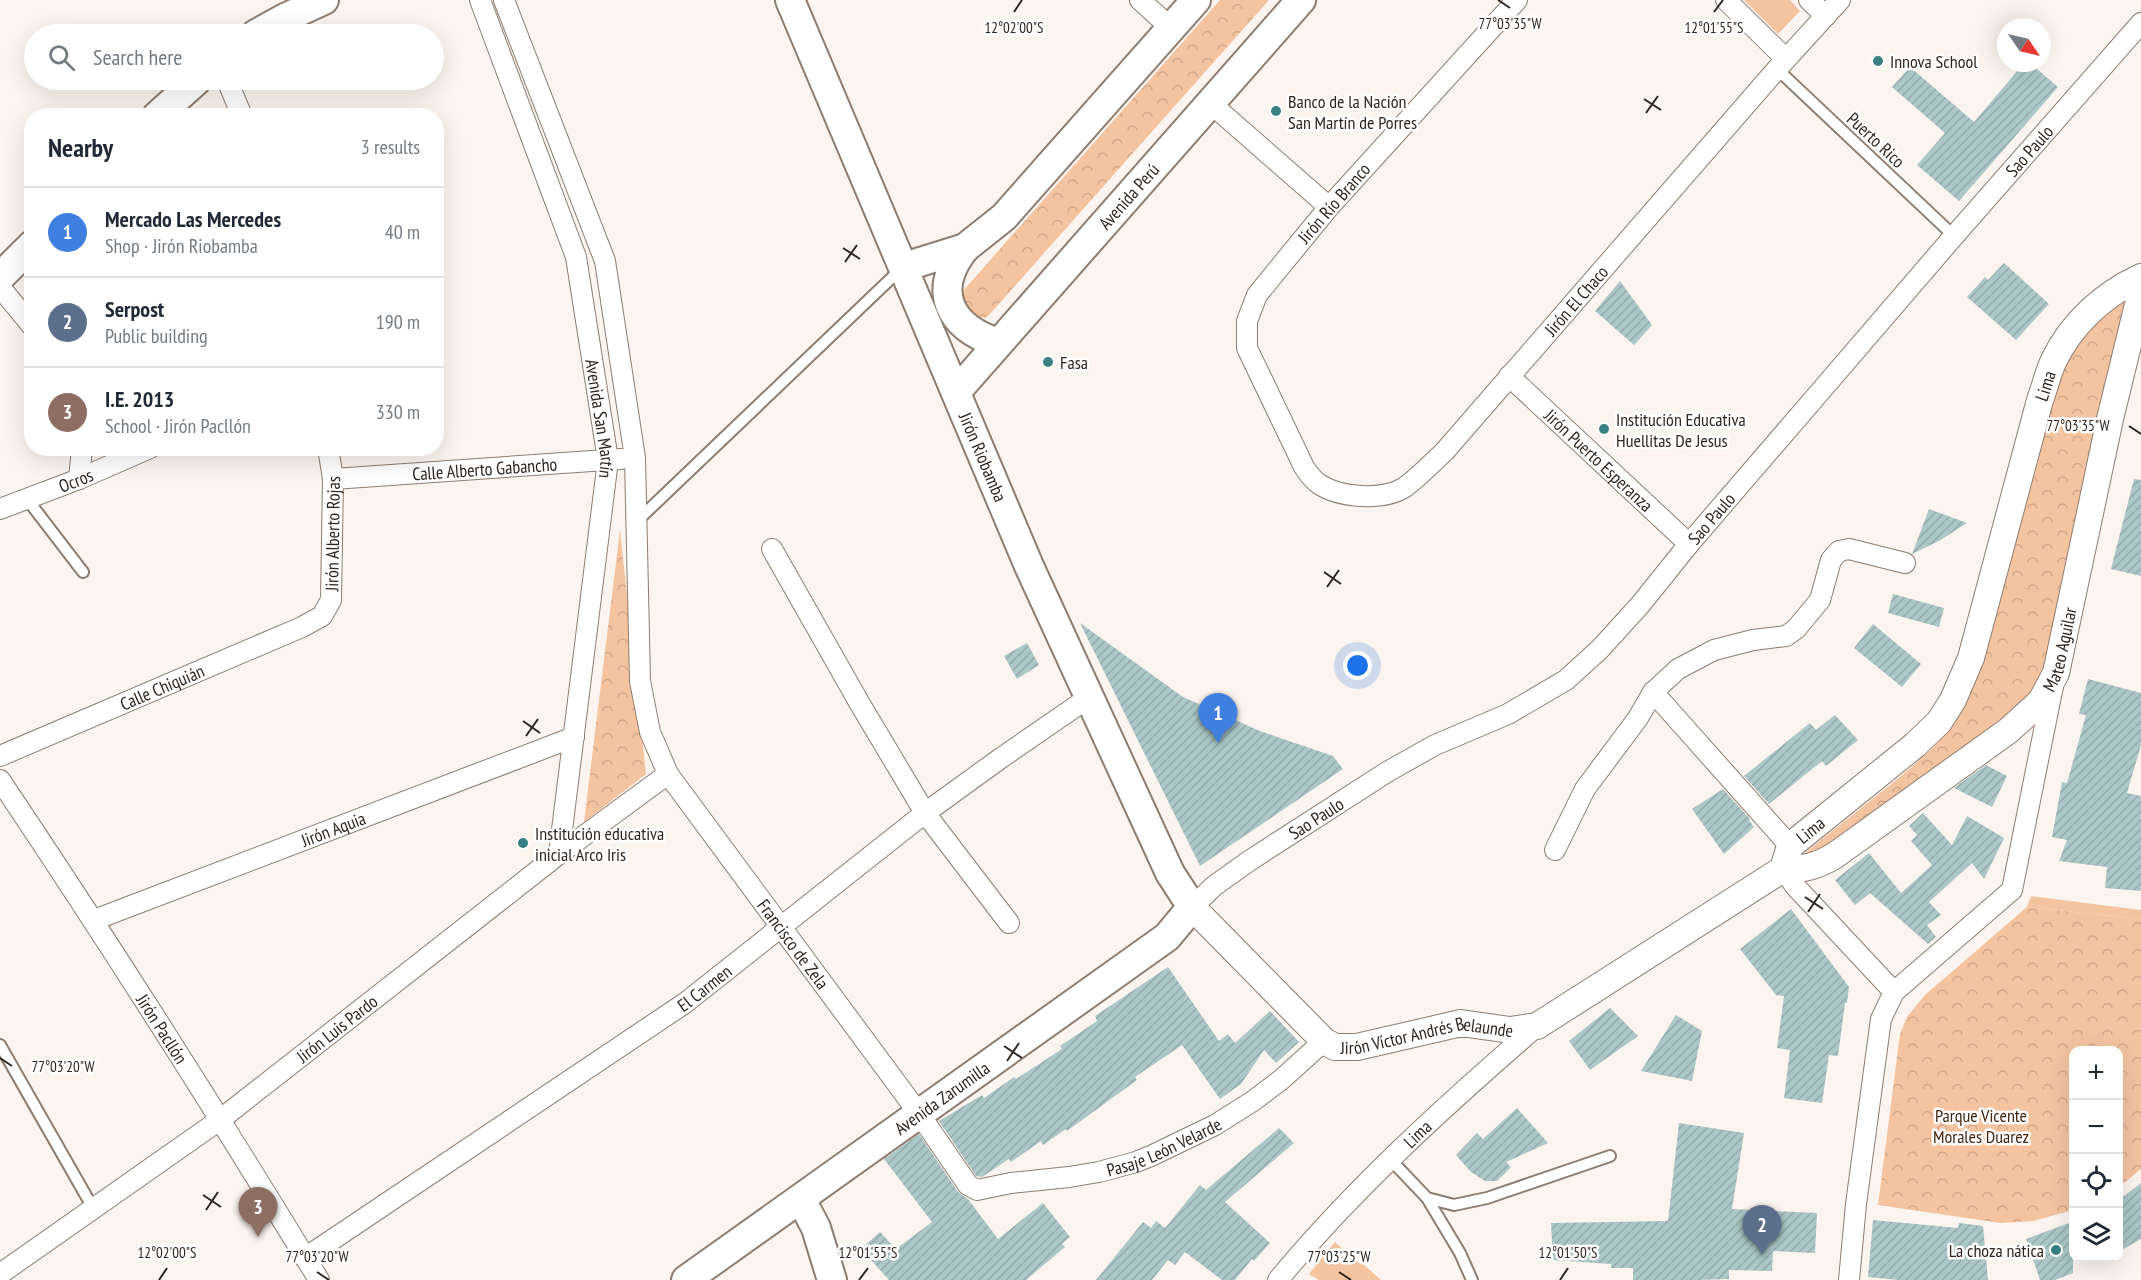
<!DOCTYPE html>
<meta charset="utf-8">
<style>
body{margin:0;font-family:"PT Sans Narrow",sans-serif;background:#f2f2f3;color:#1f2937}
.controls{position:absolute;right:18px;bottom:18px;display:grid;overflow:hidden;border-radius:12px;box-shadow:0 6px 24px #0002}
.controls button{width:54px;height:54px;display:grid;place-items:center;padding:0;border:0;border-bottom:2px solid #e0e1e3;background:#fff;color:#1f2937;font:30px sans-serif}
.compass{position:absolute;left:1997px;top:18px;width:54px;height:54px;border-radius:50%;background:#fff;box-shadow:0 6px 24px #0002;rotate:124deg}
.you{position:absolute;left:1358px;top:666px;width:21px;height:21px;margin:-15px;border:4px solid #fff;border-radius:50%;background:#1a73e8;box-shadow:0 0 0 9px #1a73e833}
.badge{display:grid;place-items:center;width:39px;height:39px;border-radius:50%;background:#db2777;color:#fff;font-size:20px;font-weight:700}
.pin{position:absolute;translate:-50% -50px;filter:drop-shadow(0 2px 3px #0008)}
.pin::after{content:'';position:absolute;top:32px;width:21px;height:18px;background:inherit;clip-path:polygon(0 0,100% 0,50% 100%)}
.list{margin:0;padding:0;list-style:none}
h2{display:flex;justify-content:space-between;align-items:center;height:78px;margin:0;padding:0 24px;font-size:26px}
h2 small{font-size:20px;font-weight:400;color:#747a83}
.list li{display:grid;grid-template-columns:39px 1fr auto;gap:18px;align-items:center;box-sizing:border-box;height:90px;padding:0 24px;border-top:2px solid #e0e1e3}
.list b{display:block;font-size:22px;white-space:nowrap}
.list p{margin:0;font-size:20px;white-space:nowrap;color:#747a83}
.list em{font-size:20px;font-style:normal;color:#747a83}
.icon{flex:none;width:33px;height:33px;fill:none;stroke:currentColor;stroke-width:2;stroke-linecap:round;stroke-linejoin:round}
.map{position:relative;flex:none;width:2141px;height:1280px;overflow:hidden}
.search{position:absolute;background:#fff;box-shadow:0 6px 24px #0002;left:24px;top:24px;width:420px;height:66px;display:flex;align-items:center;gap:15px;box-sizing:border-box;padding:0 21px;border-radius:33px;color:#747a83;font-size:22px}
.panel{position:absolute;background:#fff;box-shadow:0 6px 24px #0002;left:24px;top:108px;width:420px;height:348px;border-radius:24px}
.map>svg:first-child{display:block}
.green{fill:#f4c4a1}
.park{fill:url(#park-crowns)}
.building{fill:url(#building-hatch)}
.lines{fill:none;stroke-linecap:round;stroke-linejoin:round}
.service-casing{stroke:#8e7c6f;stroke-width:14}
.minor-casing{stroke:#8e7c6f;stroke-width:22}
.tertiary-casing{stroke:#8e7c6f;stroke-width:28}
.secondary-casing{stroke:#8e7c6f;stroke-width:32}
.service{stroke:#fff;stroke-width:10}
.minor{stroke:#fff;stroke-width:20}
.tertiary{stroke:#fff;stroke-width:26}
.secondary{stroke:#fff;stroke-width:28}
.ticks{fill:none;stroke:#2d2620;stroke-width:2}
.poi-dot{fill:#388084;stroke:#fff;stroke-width:2}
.labels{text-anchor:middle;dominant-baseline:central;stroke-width:5;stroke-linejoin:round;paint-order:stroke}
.poi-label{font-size:18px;fill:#2d2620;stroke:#fff;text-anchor:start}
.street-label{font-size:18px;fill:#2d2620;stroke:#fff}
.park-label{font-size:18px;fill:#402610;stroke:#fff}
.ticks-label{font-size:15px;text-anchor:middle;fill:#2d2620;stroke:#fff;stroke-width:5;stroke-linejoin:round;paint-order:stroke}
</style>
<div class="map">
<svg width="2141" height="1280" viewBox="0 0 2141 1280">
<defs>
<pattern id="park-crowns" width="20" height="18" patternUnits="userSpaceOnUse" patternTransform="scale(1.5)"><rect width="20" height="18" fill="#f4c4a1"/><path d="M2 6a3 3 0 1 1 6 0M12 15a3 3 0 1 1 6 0" fill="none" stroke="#d2a88a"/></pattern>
<pattern id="building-hatch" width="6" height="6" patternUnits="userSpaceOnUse" patternTransform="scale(1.5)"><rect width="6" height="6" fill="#abc7c8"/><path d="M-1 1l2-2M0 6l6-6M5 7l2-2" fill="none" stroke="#93abac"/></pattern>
</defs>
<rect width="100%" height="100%" fill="#fcf4ee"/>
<path class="green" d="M1744 0H1790L1800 11 1778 34Z
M2031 896 2141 910V919L2027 907Z
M1335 1242 1360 1264 1362 1263 1381 1280H1319L1309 1274Z"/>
<path class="park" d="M1220 0H1269L989 315 985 318C970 316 963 307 962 292Z
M2123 302 2126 305 2045 675 2026 699 1816 864 1806 857V852L1900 777 1933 748 1950 728 1967 702 1985 649 2051 393C2068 358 2089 324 2123 302Z
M620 530 646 774 584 822Z
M2027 907 2141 919V1169L2119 1187 2118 1050H2074L2073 1210 2033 1221 2001 1223 1878 1205 1900 1034 1907 1017 1925 995Z"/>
<path class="building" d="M2024 63H2030L2058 87 1959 201 1917 165 1945 133 1892 87 1910 67 1974 122Z
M2004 263 2049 304 2016 340 1967 297 1985 277 1988 280Z
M1620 281 1652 325 1634 345 1595 311Z
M2134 479 2141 480V576L2111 569Z
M1929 509 1967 523 1939 541 1912 554Z
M1893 594 1944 608 1939 627 1888 613Z
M1080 623 1183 697 1260 731 1333 756 1343 769 1200 866Z
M1873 624 1921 664 1902 687 1854 648Z
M1027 643 1039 665 1017 679 1004 656Z
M2088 679 2141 693V745L2127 793 2141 796V891L2105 888 2107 867 2059 861 2067 840 2052 837 2062 782 2067 783 2086 715 2079 714Z
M1835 715 1858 740 1826 766 1822 761 1769 804 1744 776 1810 723 1816 730Z
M1986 765 2007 776 1992 807 1954 788Z
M1723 789 1750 819 1749 820 1754 827 1724 854 1692 809Z
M1923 813 1952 845 1967 816 2004 838 1984 879 1972 863 1929 902 1941 915 1927 925 1936 937 1928 944 1870 893 1855 905 1835 880 1869 853 1901 893 1932 865 1911 841 1917 835 1909 826Z
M1791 909 1849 987 1847 1003H1845L1838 1056 1829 1055 1822 1103 1784 1098 1790 1050 1777 1048 1784 996 1776 995 1740 949Z
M1168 967 1219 1041 1228 1034 1235 1043 1270 1011 1299 1042 1276 1063 1264 1050 1241 1084 1220 1099 1182 1045 1135 1077 1137 1080 1067 1131 1066 1129 1043 1145 1041 1141 1011 1162 1009 1159 982 1177 976 1176 939 1121 982 1095 984 1098 1014 1077 1016 1079 1062 1049 1060 1046 1097 1021 1095 1016Z
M1610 1008 1638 1036 1590 1070 1569 1041Z
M1676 1015 1702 1031 1692 1081 1641 1071Z
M1517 1108 1548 1143 1506 1162 1511 1167 1497 1181H1485L1471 1172 1456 1155 1477 1133 1483 1139Z
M1679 1123 1744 1133 1732 1209 1817 1213 1815 1253 1773 1251 1772 1271 1729 1270V1279L1698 1280H1633V1268H1611V1264L1553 1260 1551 1223 1668 1221Z
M1279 1128 1294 1143 1225 1202 1270 1243 1254 1261 1252 1259 1235 1280H1222L1185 1252 1175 1265 1168 1260 1152 1280H1096L1143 1222 1151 1228 1156 1221 1165 1228 1200 1185 1206 1190Z
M919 1134 958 1192 968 1199 998 1239 1043 1203 1070 1237 1062 1244 1065 1247 1026 1280H889L861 1249 880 1232 896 1249 932 1222 884 1159Z
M2141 1183V1239L2118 1252V1201Z
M1873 1220 1958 1228 1959 1223 1983 1226 1988 1280H1899L1868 1277Z
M2069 1223 2073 1237V1273L2055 1280H2040L2026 1239Z"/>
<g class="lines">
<defs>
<path id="service" d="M1777 69 1954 236
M27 499 83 572
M638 520 902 268
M0 1045 93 1208
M1390 1159 1427 1198 1454 1205 1487 1198 1610 1156
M1427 1198 1460 1253 1472 1280"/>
<g id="minor">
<path id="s1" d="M480 0 576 257 608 460 559 854"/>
<path id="s2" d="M504 0 605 261 635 458 640 681 650 732 668 774 920 1115 968 1185 977 1190 1011 1183 1069 1177 1099 1172 1136 1162 1153 1155 1215 1125 1253 1101 1282 1079 1324 1041"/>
<path d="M1140 0 1171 28"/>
<path id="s3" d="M1517 0 1329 207 1257 295 1247 321V348L1304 467C1308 473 1313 480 1319 484 1340 498 1384 501 1405 487 1419 477 1432 463 1444 452L1777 69 1840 0"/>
<path d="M1726 0 1786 59"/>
<path d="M1809 0 1826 16"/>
<path d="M227 80 242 116"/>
<path d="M1209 102 1329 207"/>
<path d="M0 287 32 326"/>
<path id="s4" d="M1509 376 1689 544"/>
<path d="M79 479 82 448"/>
<path id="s5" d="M333 479 621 459"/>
<path id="s6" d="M0 509 79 479 150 448"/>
<path d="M772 549 860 704 925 813 1009 923"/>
<path d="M1653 692 1790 846"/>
<path id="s7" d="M0 756 302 627 322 616 331 600 333 479 328 448"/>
<path id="s8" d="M0 780C110 944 216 1111 319 1280"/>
<path d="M1555 850 1585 789 1638 718 1653 692 1678 669 1714 650 1753 640 1786 636 1796 629 1820 600 1831 560 1839 551 1849 549 1905 563"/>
<path d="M1783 869 1795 886 1894 992"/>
<path id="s9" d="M1192 907 1214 886 1249 861 1387 772 1435 745 1508 714 1566 680 1600 649 1640 605 1689 544 1954 236 2141 23"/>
<path id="s10" d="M94 920 574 737"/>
<path id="s11" d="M305 1258 685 1003 925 813 1001 758 1088 698"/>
<path id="s12" d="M0 1274 221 1119 559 854 668 774"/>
<path id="s13" d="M1278 1280C1355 1187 1446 1105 1537 1026"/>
<path d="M1849 1280 1856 1204 1881 1019 1894 992 2012 890 2053 686"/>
</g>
<g id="tertiary">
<path id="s14" d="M1783 869C1803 870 1817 866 1834 856L2008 731 2041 701 2056 673 2110 419 2141 292"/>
<path id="s15" d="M1192 907 1324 1041 1335 1047H1357L1461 1023 1510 1030 1537 1026 1783 869 1790 846 1915 745 1939 722 1953 700 1971 658 2040 400C2045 387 2048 372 2054 360 2072 323 2104 294 2141 277"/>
</g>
<g id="secondary">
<path d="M256 34 285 18 324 0"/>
<path d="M157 116 197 80"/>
<path d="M965 248C931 291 949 327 998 343"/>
<path d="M904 267 965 248 1004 217 1196 0"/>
<path d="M0 277 32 245"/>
<path id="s16" d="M956 392 1301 0"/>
<path d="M801 1199 816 1228 832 1280"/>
<path id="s17" d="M686 1280 1167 937 1192 907 1170 873 1029 566 790 0"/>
</g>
</defs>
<use href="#service" class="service-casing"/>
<use href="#minor" class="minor-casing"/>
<use href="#tertiary" class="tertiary-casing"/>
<use href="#secondary" class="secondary-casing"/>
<use href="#service" class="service"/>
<use href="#minor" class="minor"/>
<use href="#tertiary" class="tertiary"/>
<use href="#secondary" class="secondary"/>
</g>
<path class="ticks" d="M1498 0 1510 8M1014 12 1022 0M1714 12 1723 0M1644 99 1661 110M1646 113 1658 96M843 248 860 259M845 262 857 245M2129 426 2141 434M1324 572 1341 584M1327 587 1339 570M523 721 540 733M526 736 538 719M1805 897 1823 909M1808 912 1820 894M1004 1046 1022 1058M0 1058 12 1066M1007 1061 1019 1043M203 1195 221 1207M206 1210 218 1192M317 1272 329 1280M1339 1272 1351 1280M159 1280 167 1268M859 1280 868 1268M1560 1280 1568 1268"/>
<g class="poi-dot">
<circle cx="1878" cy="61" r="6"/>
<circle cx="1276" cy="111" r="6"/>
<circle cx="1048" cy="362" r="6"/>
<circle cx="1604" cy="429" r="6"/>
<circle cx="523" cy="843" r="6"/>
<circle cx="2056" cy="1250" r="6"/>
</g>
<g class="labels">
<g class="poi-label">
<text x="1890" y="61">Innova School</text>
<text x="1288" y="101">Banco de la Nación<tspan x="1288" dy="21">San Martín de Porres</tspan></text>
<text x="1060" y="362">Fasa</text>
<text x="1616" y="419">Institución Educativa<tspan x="1616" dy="21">Huellitas De Jesus</tspan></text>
<text x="535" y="833">Institución educativa<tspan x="535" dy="21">inicial Arco Iris</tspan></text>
<text x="2044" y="1250" text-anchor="end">La choza nática</text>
</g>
<g class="street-label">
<text transform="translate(1876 140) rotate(43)">Puerto Rico</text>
<text stroke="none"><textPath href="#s9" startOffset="1143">Sao Paulo</textPath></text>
<text stroke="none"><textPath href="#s16" startOffset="261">Avenida Perú</textPath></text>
<text transform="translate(1334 203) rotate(-49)">Jirón Río Branco</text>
<text stroke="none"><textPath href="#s3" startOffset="946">Jirón El Chaco</textPath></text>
<text stroke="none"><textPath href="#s15" startOffset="1270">Lima</textPath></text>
<text stroke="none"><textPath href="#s1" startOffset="438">Avenida San Martín</textPath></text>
<text transform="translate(983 457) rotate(67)">Jirón Riobamba</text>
<text stroke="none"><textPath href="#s4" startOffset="123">Jirón Puerto Esperanza</textPath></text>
<text stroke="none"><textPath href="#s5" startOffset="152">Calle Alberto Gabancho</textPath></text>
<text stroke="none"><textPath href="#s6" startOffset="81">Ocros</textPath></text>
<text stroke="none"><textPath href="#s9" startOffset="657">Sao Paulo</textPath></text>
<text stroke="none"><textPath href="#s7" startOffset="436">Jirón Alberto Rojas</textPath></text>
<text stroke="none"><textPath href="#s14" startOffset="368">Mateo Aguilar</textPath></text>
<text stroke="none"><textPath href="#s7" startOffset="176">Calle Chiquián</textPath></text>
<text stroke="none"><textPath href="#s9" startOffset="153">Sao Paulo</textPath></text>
<text stroke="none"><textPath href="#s10" startOffset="256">Jirón Aquia</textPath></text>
<text stroke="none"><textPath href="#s15" startOffset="748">Lima</textPath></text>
<text stroke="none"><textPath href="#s2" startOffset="1011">Francisco de Zela</textPath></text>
<text stroke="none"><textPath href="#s11" startOffset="482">El Carmen</textPath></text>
<text stroke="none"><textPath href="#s8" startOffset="297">Jirón Pacllón</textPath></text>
<text stroke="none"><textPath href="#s12" startOffset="417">Jirón Luis Pardo</textPath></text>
<text stroke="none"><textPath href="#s15" startOffset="294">Jirón Víctor Andrés Belaunde</textPath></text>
<text stroke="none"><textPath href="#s17" startOffset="314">Avenida Zarumilla</textPath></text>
<text stroke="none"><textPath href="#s13" startOffset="202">Lima</textPath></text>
<text stroke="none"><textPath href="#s2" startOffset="1512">Pasaje León Velarde</textPath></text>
</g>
<g class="park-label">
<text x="1981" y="1115">Parque Vicente<tspan x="1981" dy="21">Morales Duarez</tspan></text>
</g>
</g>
<g class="ticks-label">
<text x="1510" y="29">77°03'35"W</text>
<text x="1014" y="33">12°02'00"S</text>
<text x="1714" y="33">12°01'55"S</text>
<text x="2078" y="431">77°03'35"W</text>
<text x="63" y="1072">77°03'20"W</text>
<text x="167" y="1258">12°02'00"S</text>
<text x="868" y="1258">12°01'55"S</text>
<text x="1568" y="1258">12°01'50"S</text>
<text x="317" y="1262">77°03'20"W</text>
<text x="1339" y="1262">77°03'25"W</text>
</g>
</svg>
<div class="controls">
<button>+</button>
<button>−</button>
<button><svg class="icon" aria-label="locate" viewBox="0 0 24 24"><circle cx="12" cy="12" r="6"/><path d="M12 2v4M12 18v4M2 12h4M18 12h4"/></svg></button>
<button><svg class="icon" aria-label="layers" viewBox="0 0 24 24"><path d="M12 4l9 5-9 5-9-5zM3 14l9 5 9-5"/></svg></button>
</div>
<svg class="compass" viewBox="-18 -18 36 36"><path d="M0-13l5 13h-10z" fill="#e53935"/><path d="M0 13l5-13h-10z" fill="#747a83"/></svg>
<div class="you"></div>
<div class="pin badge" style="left:1218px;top:743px;background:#3f7fe0">1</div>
<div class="pin badge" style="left:1762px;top:1255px;background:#5c6f8a">2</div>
<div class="pin badge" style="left:258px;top:1237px;background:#8d6e63">3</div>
<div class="search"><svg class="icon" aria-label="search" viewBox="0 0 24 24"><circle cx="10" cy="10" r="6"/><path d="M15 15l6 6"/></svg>Search here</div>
<section class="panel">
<h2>Nearby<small>3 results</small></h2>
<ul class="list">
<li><span class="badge" style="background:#3f7fe0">1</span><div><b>Mercado Las Mercedes</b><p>Shop · Jirón Riobamba</p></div><em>40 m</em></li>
<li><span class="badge" style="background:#5c6f8a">2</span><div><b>Serpost</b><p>Public building</p></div><em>190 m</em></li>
<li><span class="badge" style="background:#8d6e63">3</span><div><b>I.E. 2013</b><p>School · Jirón Pacllón</p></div><em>330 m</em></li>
</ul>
</section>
</div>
